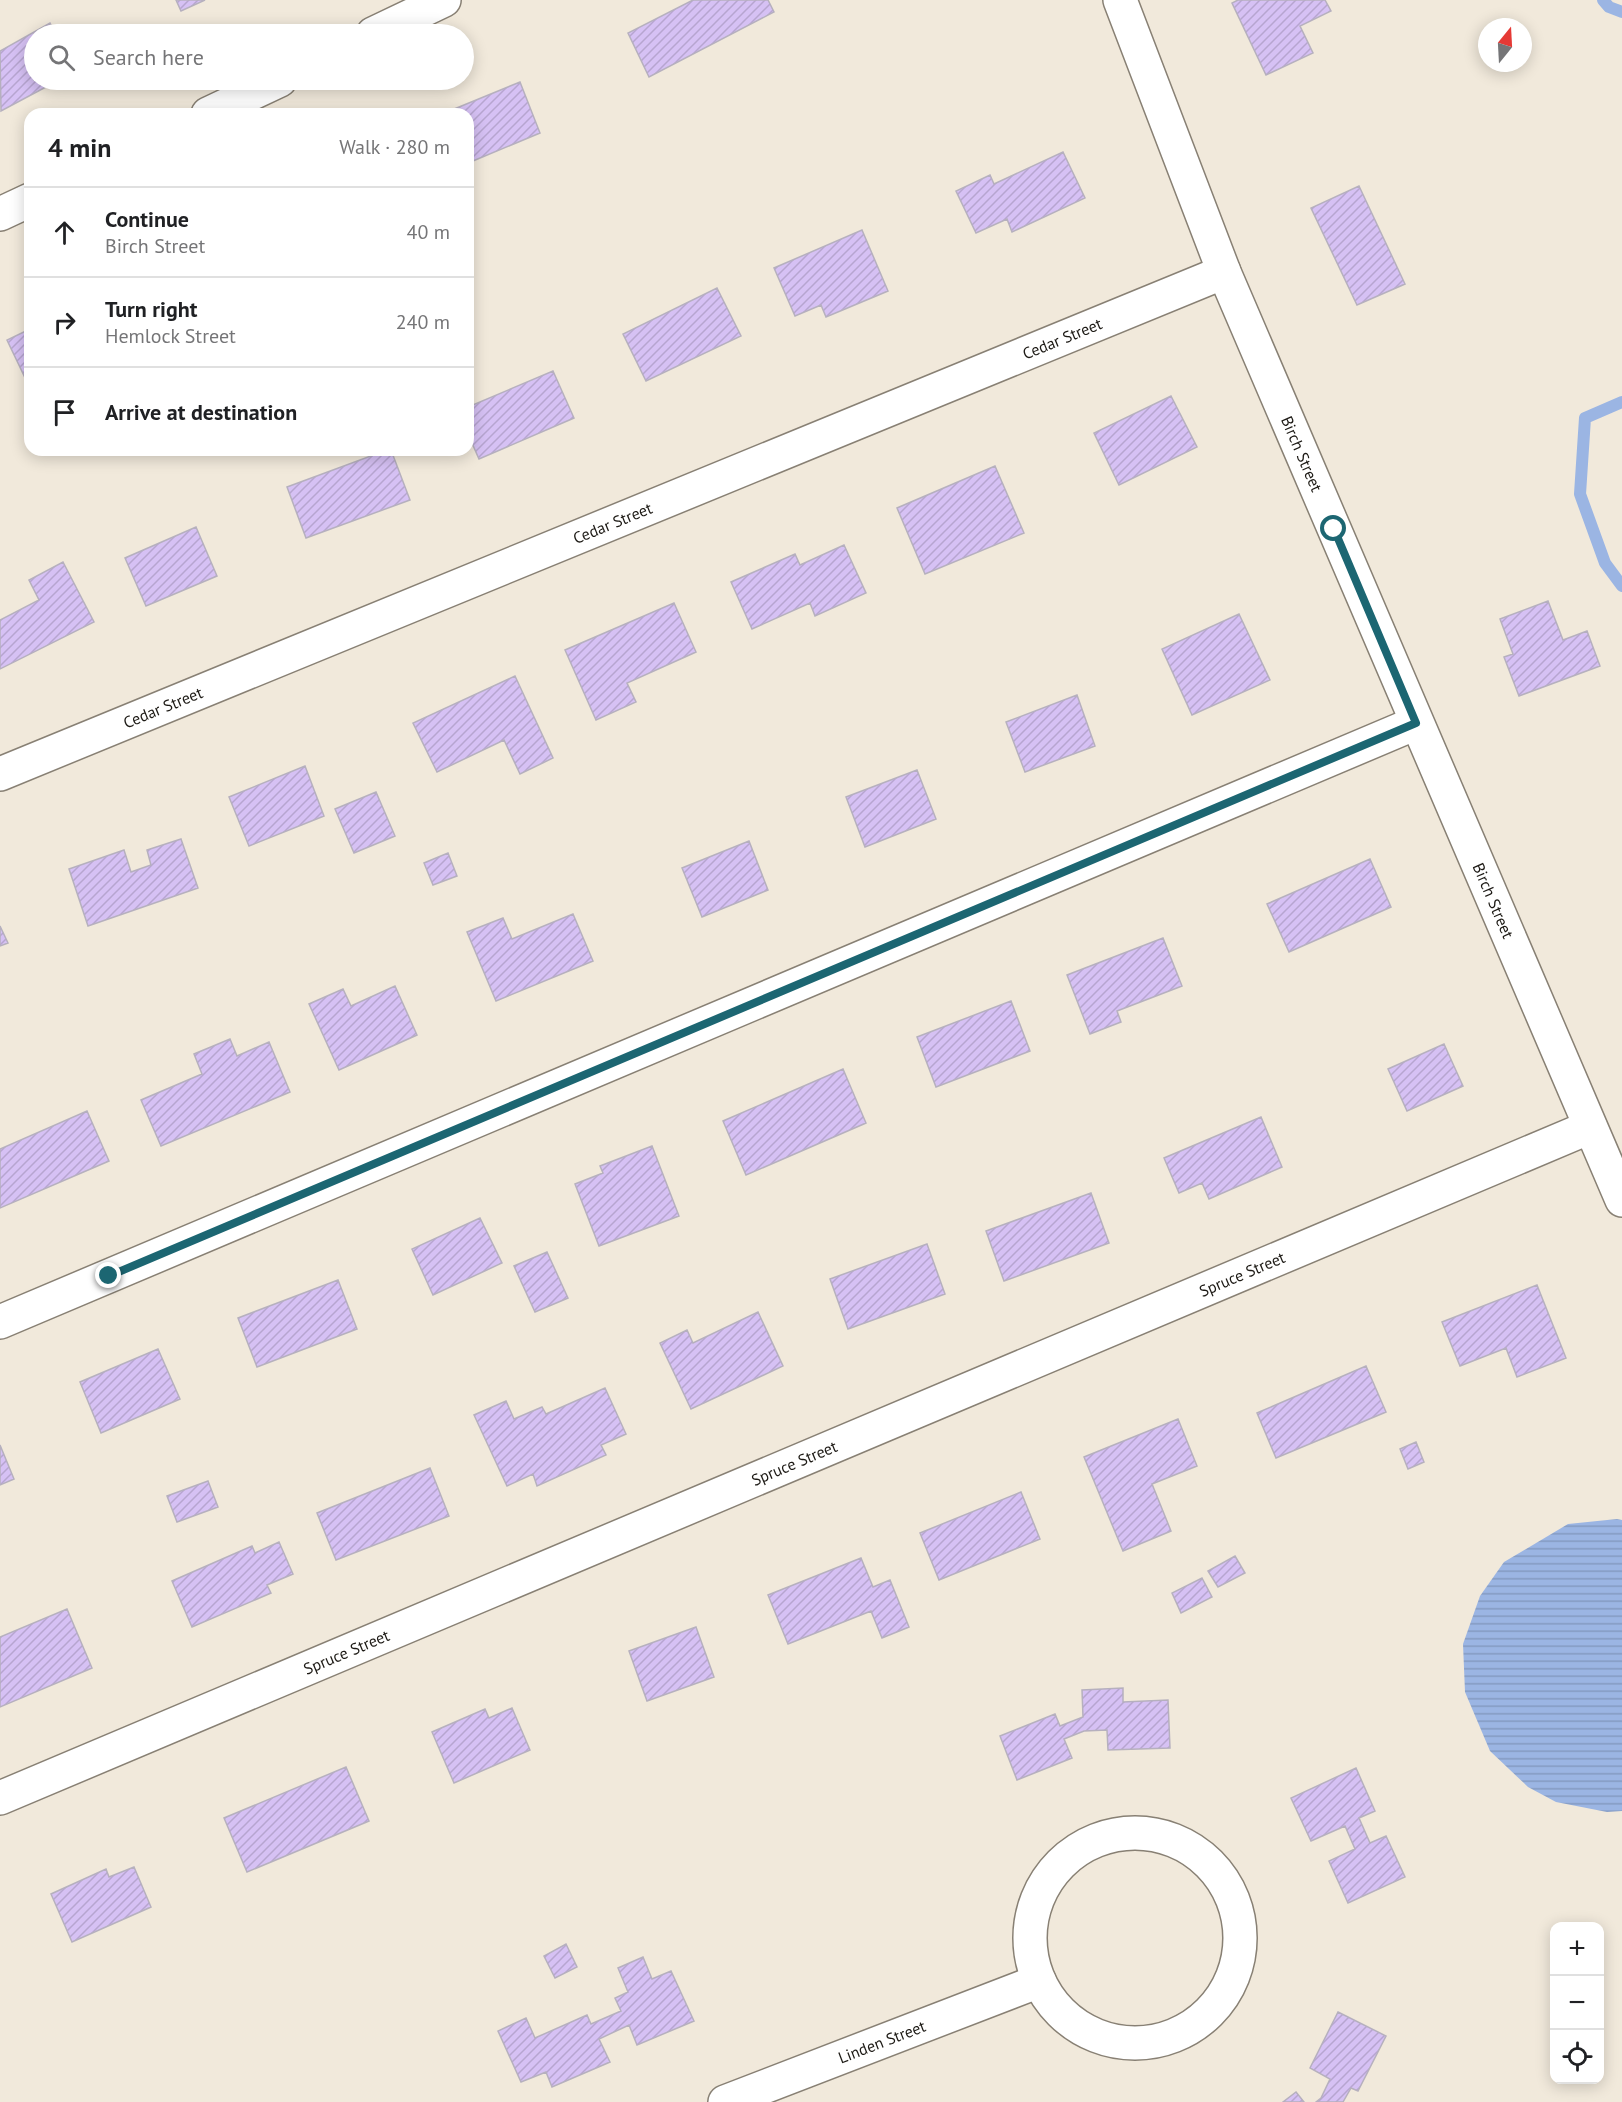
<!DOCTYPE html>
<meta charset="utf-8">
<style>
body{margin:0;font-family:"PT Sans",sans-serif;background:#f2f2f2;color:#202124}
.controls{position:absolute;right:18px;bottom:18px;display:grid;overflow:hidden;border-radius:12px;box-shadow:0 3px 15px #0003}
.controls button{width:54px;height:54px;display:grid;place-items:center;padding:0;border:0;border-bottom:2px solid #e0e0e0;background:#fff;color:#202124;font:30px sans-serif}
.compass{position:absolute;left:1478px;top:18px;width:54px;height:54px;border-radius:50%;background:#fff;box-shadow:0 3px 15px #0003;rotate:18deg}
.stop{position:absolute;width:18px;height:18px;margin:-14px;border:4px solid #1c6672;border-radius:50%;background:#fff}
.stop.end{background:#1c6672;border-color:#fff;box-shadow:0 2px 6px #0008}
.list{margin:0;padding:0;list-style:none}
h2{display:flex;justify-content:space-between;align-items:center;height:78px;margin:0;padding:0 24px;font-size:26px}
h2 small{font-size:20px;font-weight:400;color:#757577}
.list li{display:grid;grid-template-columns:39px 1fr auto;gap:18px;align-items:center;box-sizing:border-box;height:90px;padding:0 24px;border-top:2px solid #e0e0e0}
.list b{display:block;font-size:22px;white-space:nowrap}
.list p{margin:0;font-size:20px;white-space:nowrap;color:#757577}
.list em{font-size:20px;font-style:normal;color:#757577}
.icon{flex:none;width:33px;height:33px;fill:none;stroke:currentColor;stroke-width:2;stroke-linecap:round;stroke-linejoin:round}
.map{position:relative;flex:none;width:1622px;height:2102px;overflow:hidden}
.search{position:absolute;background:#fff;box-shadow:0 3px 15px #0003;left:24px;top:24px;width:450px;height:66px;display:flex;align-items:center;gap:15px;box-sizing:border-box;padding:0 21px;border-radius:33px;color:#757577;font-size:22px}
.panel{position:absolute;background:#fff;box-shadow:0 3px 15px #0003;left:24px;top:108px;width:450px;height:348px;border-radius:18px}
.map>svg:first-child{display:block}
.water{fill:url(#water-rules)}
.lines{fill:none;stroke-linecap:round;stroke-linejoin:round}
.stream{stroke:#9bb5e3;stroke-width:12}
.building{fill:url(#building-hatch);stroke:#b6b0be;stroke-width:1.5}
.minor-casing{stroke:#888074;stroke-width:36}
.minor{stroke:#fff;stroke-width:33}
.route{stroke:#1c6672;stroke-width:8}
.labels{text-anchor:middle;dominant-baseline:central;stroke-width:5;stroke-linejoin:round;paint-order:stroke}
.street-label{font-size:16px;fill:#1c1914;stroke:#fef6e8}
</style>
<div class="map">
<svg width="1622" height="2102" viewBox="0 0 1622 2102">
<defs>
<pattern id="water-rules" width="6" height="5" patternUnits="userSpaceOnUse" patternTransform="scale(1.5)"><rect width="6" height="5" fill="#9bb5e3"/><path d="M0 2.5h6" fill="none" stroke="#859bc2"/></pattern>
<pattern id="building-hatch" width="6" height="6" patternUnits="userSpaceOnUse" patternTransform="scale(1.5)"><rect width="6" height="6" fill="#d6c1f4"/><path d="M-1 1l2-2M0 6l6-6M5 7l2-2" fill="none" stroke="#b7a5d0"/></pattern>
</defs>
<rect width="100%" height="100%" fill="#f1e9db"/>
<path class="water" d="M1617 1519 1622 1520V1811L1607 1812 1556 1802 1528 1787 1490 1751 1465 1692 1463 1644 1480 1596 1504 1562 1568 1524Z"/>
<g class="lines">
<path class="stream" d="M1603 0 1609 7 1622 12
M1622 402 1585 418 1580 494 1605 563 1622 586"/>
</g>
<path class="building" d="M176 0H205L181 11Z
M693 0H768L774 12 649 77 628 33Z
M1238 0H1325L1331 11 1300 26 1313 53 1266 75 1232 3Z
M50 23 56 34H34V80H59L1 111 0 51Z
M520 82 540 133 468 163V114H442Z
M1063 152 1085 198 1012 232 1007 219 976 233 956 191 990 175 994 184Z
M1359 186 1405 284 1357 305 1311 208Z
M862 230 888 291 826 317 821 305 795 316 774 268Z
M717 288 741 336 646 381 623 334Z
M30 329V383L28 384 7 340Z
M553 371 574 418 479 459 468 434V407Z
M1171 396 1197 447 1119 485 1094 433Z
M387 450H391L410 500 306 538 287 487Z
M995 466 1024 533 925 574 897 508Z
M196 527 217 576 146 606 125 558Z
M844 545 866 593 815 616 810 603 752 629 731 582 795 554 800 565Z
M63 562 94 622 0 669V620L39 600 29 580Z
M1548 601 1563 640 1587 631 1600 666 1519 696 1504 657 1513 654 1500 619Z
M674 603 696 652 627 683 636 702 596 720 565 650Z
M1239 614 1270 680 1192 715 1162 649Z
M515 676 553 758 520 774 504 740 437 772 413 723Z
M1077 695 1095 746 1025 772 1006 722Z
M305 766 324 816 249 846 229 797Z
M917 770 936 819 865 847 846 797Z
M376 792 395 836 354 853 335 809Z
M181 839 198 888 88 926 69 869 124 850 131 872 151 865 147 850Z
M749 841 768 890 702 917 682 868Z
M448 853 457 876 433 885 424 863Z
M1370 859 1391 907 1289 952 1267 904Z
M573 914 593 961 496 1001 467 932 503 918 512 939Z
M0 926 8 943 0 946Z
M1163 938 1182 986 1117 1011 1121 1022 1090 1034 1067 975Z
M395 986 417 1035 339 1070 309 1004 343 989 351 1006Z
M1011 1001 1030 1051 936 1087 917 1037Z
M230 1039 237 1056 269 1042 290 1092 161 1146 141 1100 202 1074 194 1054Z
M1444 1044 1463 1086 1407 1111 1388 1069Z
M843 1069 866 1123 746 1175 723 1121Z
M87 1111 109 1161 0 1208V1149Z
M1261 1117 1282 1167 1209 1199 1202 1183 1179 1193 1164 1158Z
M652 1146 679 1216 599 1246 575 1184 603 1173 600 1166Z
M1091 1193 1109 1243 1004 1281 986 1231Z
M480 1218 502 1263 433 1295 412 1249Z
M927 1244 945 1294 848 1329 830 1279Z
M547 1252 568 1298 535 1312 514 1266Z
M338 1280 357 1329 257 1367 238 1318Z
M1537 1285 1566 1358 1517 1377 1506 1348 1460 1366 1442 1322Z
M758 1312 783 1366 691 1409 660 1343 687 1330 693 1343Z
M158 1349 180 1399 101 1433 80 1382Z
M1366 1366 1386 1412 1276 1458 1257 1413Z
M605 1388 626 1434 601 1445 606 1455 537 1486 533 1474 507 1486 474 1415 506 1401 514 1419 542 1407 546 1414Z
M1178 1419 1197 1466 1152 1484 1171 1531 1123 1551 1084 1457Z
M1416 1442 1424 1462 1408 1469 1400 1449Z
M0 1445 14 1479 0 1485Z
M430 1468 449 1516 336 1560 317 1513Z
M208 1481 218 1507 177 1522 167 1496Z
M1021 1492 1040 1539 939 1580 920 1533Z
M279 1542 293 1574 267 1585 271 1593 192 1627 172 1581 252 1546 255 1553Z
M1235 1556 1245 1573 1218 1587 1208 1571Z
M861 1558 873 1587 890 1580 909 1627 882 1638 871 1611 788 1644 768 1595Z
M1202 1578 1212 1597 1181 1613 1172 1593Z
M67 1609 92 1668 0 1707V1637Z
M696 1627 714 1677 647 1701 629 1651Z
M1123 1688V1702L1168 1700 1170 1748 1108 1750 1107 1730 1084 1731 1064 1739 1072 1758 1017 1780 1000 1736 1055 1714 1060 1726 1083 1717 1082 1690Z
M512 1708 530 1750 454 1783 432 1732 485 1709 489 1718Z
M346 1767 369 1821 247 1872 224 1818Z
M1356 1768 1375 1811 1359 1818 1370 1843 1386 1836 1405 1877 1348 1903 1329 1861 1355 1849 1345 1826 1311 1841 1291 1798Z
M134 1867 151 1907 72 1942 51 1894 106 1869 109 1877Z
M566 1944 577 1967 555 1978 544 1956Z
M643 1957 652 1979 671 1971 694 2021 637 2045 629 2025 599 2039 610 2062 552 2087 546 2072 521 2082 498 2031 526 2018 535 2038 587 2015 591 2024 621 2011 615 1998 628 1992 618 1968Z
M1338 2012 1386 2036 1358 2091 1351 2088 1343 2102H1316L1321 2098 1330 2079 1310 2068Z
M1296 2092 1304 2102H1283Z"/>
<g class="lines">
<defs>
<g id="minor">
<path id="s1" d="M1120 0 1224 272 1622 1200"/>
<path d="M373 34 444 0"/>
<path d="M208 114 280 80"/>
<path d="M0 214 30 200"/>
<path id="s2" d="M0 774 1224 272"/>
<path d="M0 1322 1416 723"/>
<path id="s3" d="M0 1798 1590 1127"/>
<circle cx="1135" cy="1938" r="105"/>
<path id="s4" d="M725 2102 1039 1981"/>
</g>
</defs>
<use href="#minor" class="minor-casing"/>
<use href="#minor" class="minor"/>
</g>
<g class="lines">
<path class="route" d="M109 1276 1416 723 1334 529"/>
</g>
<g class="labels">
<g class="street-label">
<text stroke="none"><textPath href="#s2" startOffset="1148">Cedar Street</textPath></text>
<text stroke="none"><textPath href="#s1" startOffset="489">Birch Street</textPath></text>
<text stroke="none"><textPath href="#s2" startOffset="662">Cedar Street</textPath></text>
<text stroke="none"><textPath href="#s2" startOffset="176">Cedar Street</textPath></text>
<text stroke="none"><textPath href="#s1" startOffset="975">Birch Street</textPath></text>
<text stroke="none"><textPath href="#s3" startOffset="1348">Spruce Street</textPath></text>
<text stroke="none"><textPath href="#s3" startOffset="862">Spruce Street</textPath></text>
<text stroke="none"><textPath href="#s3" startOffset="376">Spruce Street</textPath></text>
<text stroke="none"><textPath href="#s4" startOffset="168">Linden Street</textPath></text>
</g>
</g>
</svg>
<div class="controls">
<button>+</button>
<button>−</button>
<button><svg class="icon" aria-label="locate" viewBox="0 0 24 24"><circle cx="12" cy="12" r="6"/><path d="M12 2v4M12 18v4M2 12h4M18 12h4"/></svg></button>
</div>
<svg class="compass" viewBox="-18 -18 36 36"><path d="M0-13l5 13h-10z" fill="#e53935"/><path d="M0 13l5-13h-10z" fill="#757577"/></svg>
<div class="stop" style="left:1334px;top:529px"></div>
<div class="stop end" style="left:109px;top:1276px"></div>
<div class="search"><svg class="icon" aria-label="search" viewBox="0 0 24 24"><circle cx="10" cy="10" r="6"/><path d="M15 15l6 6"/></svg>Search here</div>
<section class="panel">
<h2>4 min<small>Walk · 280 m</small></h2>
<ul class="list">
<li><svg class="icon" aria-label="ahead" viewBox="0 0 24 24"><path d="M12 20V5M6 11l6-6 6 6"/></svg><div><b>Continue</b><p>Birch Street</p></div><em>40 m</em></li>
<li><svg class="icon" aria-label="right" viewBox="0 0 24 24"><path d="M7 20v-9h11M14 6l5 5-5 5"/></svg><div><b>Turn right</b><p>Hemlock Street</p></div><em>240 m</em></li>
<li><svg class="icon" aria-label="arrive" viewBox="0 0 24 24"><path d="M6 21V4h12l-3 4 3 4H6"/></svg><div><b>Arrive at destination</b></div></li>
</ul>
</section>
</div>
